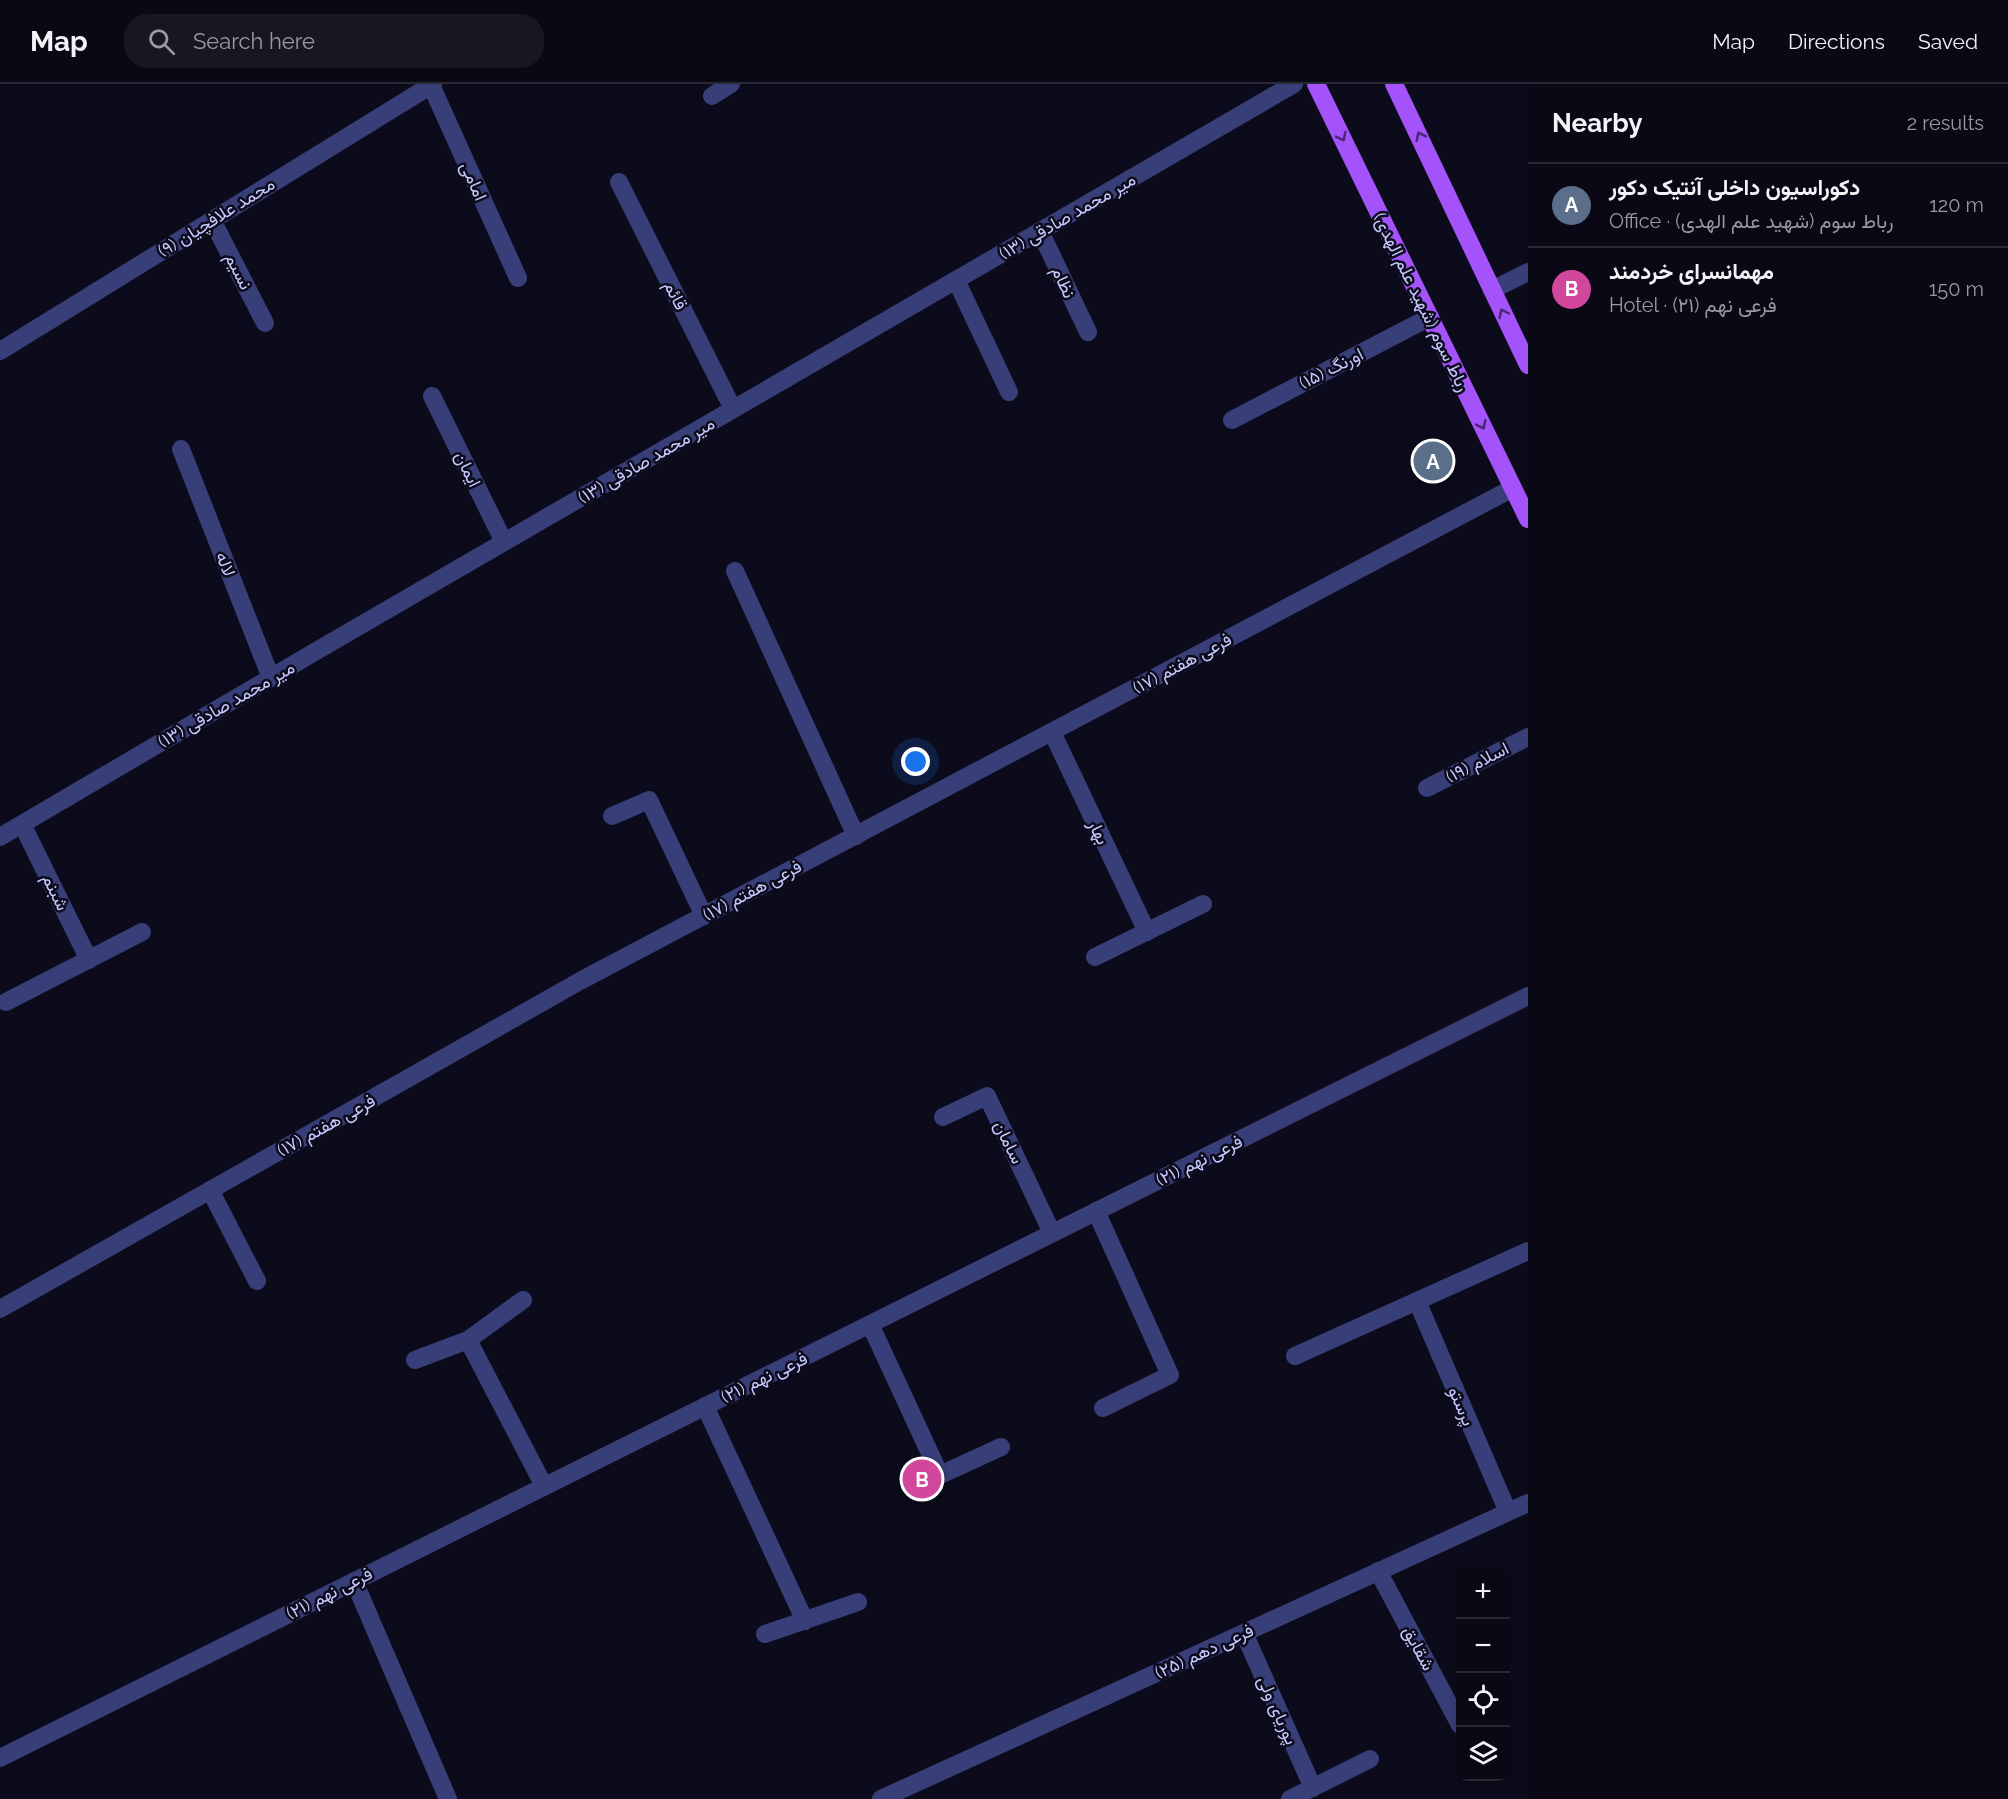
<!DOCTYPE html>
<meta charset="utf-8">
<style>
body{margin:0;font-family:Raleway,Vazirmatn,sans-serif;background:#171622;color:#f1f3f6}
.controls{position:absolute;right:18px;bottom:18px;display:grid;overflow:hidden;border-radius:12px;box-shadow:0 3px 9px #0003}
.controls button{width:54px;height:54px;display:grid;place-items:center;padding:0;border:0;border-bottom:2px solid #292934;background:#090814;color:#f1f3f6;font:30px sans-serif}
.you{position:absolute;left:916px;top:678px;width:21px;height:21px;margin:-15px;border:4px solid #fff;border-radius:50%;background:#1a73e8;box-shadow:0 0 0 9px #1a73e833}
.badge{display:grid;place-items:center;width:39px;height:39px;border-radius:50%;background:#7c3aed;color:#fff;font-size:20px;font-weight:700}
.pin{position:absolute;translate:-50% -50%;border:3px solid #fff;box-shadow:0 2px 6px #0006}
.list{margin:0;padding:0;list-style:none}
h2{display:flex;justify-content:space-between;align-items:center;height:78px;margin:0;padding:0 24px;font-size:26px}
h2 small{font-size:20px;font-weight:400;color:#999aa0}
.list li{display:grid;grid-template-columns:39px 1fr auto;gap:18px;align-items:center;box-sizing:border-box;height:84px;padding:0 24px;border-top:2px solid #292934}
.list b{display:block;font-size:22px;white-space:nowrap}
.list p{margin:0;font-size:20px;white-space:nowrap;color:#999aa0}
.list em{font-size:20px;font-style:normal;color:#999aa0}
.icon{flex:none;width:33px;height:33px;fill:none;stroke:currentColor;stroke-width:2;stroke-linecap:round;stroke-linejoin:round}
.map{position:relative;flex:none;width:1528px;height:1715px;overflow:hidden}
header{display:flex;align-items:center;gap:36px;box-sizing:border-box;height:84px;padding:0 30px;background:#090814;border-bottom:2px solid #292934}
header strong{font-size:28px}
nav{display:flex;gap:33px;margin-inline-start:auto;font-size:21px}
.search{width:420px;height:54px;background:#171622;display:flex;align-items:center;gap:15px;box-sizing:border-box;padding:0 21px;border-radius:24px;color:#999aa0;font-size:22px}
main{display:flex}
aside{flex:1;background:#090814}
.map>svg:first-child{display:block}
.lines{fill:none;stroke-linecap:round;stroke-linejoin:round}
.minor{stroke:#383e78;stroke-width:18}
.major{stroke:#a452f9;stroke-width:18}
.oneway{stroke:#492774}
.labels{text-anchor:middle;dominant-baseline:central;stroke-width:5;stroke-linejoin:round;paint-order:stroke}
.street-label{font-size:18px;fill:#c7c8fd;stroke:#0c0b1b}
</style>
<header>
<strong>Map</strong>
<div class="search"><svg class="icon" aria-label="search" viewBox="0 0 24 24"><circle cx="10" cy="10" r="6"/><path d="M15 15l6 6"/></svg>Search here</div>
<nav><a>Map</a><a>Directions</a><a>Saved</a></nav>
</header>
<main>
<div class="map">
<svg width="1528" height="1715" viewBox="0 0 1528 1715">
<rect width="100%" height="100%" fill="#0c0b1b"/>
<g class="lines">
<path class="minor" d="M431 1 518 194
M712 12 731 0
M619 98 733 325
M212 136 265 239
M1040 147 1088 248
M956 196 1009 308
M1492 206 1528 188
M0 267 433 0
M432 312 504 458
M1232 336 1430 233
M181 365 271 594
M735 487 856 752
M1052 648 1147 848
M1427 704 1528 653
M612 732 649 716 704 832
M22 740 89 876
M0 753 318 566 1294 0
M1095 873 1203 820
M6 918 142 848
M943 1033 987 1012 1052 1149
M210 1106 257 1197
M1096 1127 1170 1291 1103 1324
M1417 1217 1508 1428
M0 1225 580 897 1513 404
M870 1240 940 1391 1001 1363
M468 1256 544 1402
M1295 1272 1528 1167
M415 1276 468 1256 523 1216
M705 1322 805 1537
M1378 1487 1460 1641
M354 1497 448 1715
M1244 1549 1313 1704
M765 1550 858 1518
M0 1674 1528 912
M881 1715 1528 1419
M1290 1715 1370 1675"/>
<path class="major" d="M1316 0 1528 435
M1394 0 1528 281"/>
</g>
<defs><path id="oneway-chevron" d="M-2-3.5L2.5 0L-2 3.5" fill="none" stroke-width="1.6" stroke-linecap="round" stroke-linejoin="round" transform="scale(1.5)"/></defs>
<g class="oneway">
<use href="#oneway-chevron" transform="translate(1420 52) rotate(-116)"/>
<use href="#oneway-chevron" transform="translate(1342 53) rotate(64)"/>
<use href="#oneway-chevron" transform="translate(1503 229) rotate(-115)"/>
<use href="#oneway-chevron" transform="translate(1482 341) rotate(64)"/>
</g>
<g class="labels">
<g class="street-label">
<text transform="translate(474 97) rotate(66)">امامی</text>
<text transform="translate(1067 132) rotate(-30)">میر محمد صادقی (۱۳)</text>
<text transform="translate(216 133) rotate(-32)">محمد علافچیان (۹)</text>
<text transform="translate(239 187) rotate(63)">نسیم</text>
<text transform="translate(1064 198) rotate(65)">نظام</text>
<text transform="translate(676 211) rotate(63)">قائم</text>
<text transform="translate(1422 218) rotate(64)">رباط سوم (شهید علم الهدی)</text>
<text transform="translate(1331 284) rotate(-27)">اورنگ (۱۵)</text>
<text transform="translate(646 376) rotate(-30)">میر محمد صادقی (۱۳)</text>
<text transform="translate(468 385) rotate(64)">ایمان</text>
<text transform="translate(226 480) rotate(69)">لاله</text>
<text transform="translate(1182 579) rotate(-28)">فرعی هفتم (۱۷)</text>
<text transform="translate(226 620) rotate(-30)">میر محمد صادقی (۱۳)</text>
<text transform="translate(1477 678) rotate(-27)">اسلام (۱۹)</text>
<text transform="translate(1099 748) rotate(64)">بهار</text>
<text transform="translate(752 806) rotate(-28)">فرعی هفتم (۱۷)</text>
<text transform="translate(56 808) rotate(64)">شبنم</text>
<text transform="translate(326 1041) rotate(-29)">فرعی هفتم (۱۷)</text>
<text transform="translate(1009 1058) rotate(64)">سامان</text>
<text transform="translate(1199 1076) rotate(-26)">فرعی نهم (۲۱)</text>
<text transform="translate(764 1293) rotate(-26)">فرعی نهم (۲۱)</text>
<text transform="translate(1462 1322) rotate(67)">پرستو</text>
<text transform="translate(329 1509) rotate(-27)">فرعی نهم (۲۱)</text>
<text transform="translate(1419 1564) rotate(62)">شقایق</text>
<text transform="translate(1204 1567) rotate(-25)">فرعی دهم (۲۵)</text>
<text transform="translate(1278 1626) rotate(66)">پوریای ولی</text>
</g>
</g>
</svg>
<div class="controls">
<button>+</button>
<button>−</button>
<button><svg class="icon" aria-label="locate" viewBox="0 0 24 24"><circle cx="12" cy="12" r="6"/><path d="M12 2v4M12 18v4M2 12h4M18 12h4"/></svg></button>
<button><svg class="icon" aria-label="layers" viewBox="0 0 24 24"><path d="M12 4l9 5-9 5-9-5zM3 14l9 5 9-5"/></svg></button>
</div>
<div class="you"></div>
<div class="pin badge" style="left:1433px;top:377px;background:#5c6f8a">A</div>
<div class="pin badge" style="left:922px;top:1395px;background:#d1479c">B</div>
</div>
<aside>
<h2>Nearby<small>2 results</small></h2>
<ul class="list">
<li><span class="badge" style="background:#5c6f8a">A</span><div><b>دکوراسیون داخلی آنتیک دکور</b><p>Office · رباط سوم (شهید علم الهدی)</p></div><em>120 m</em></li>
<li><span class="badge" style="background:#d1479c">B</span><div><b>مهمانسرای خردمند</b><p>Hotel · فرعی نهم (۲۱)</p></div><em>150 m</em></li>
</ul>
</aside>
</main>
